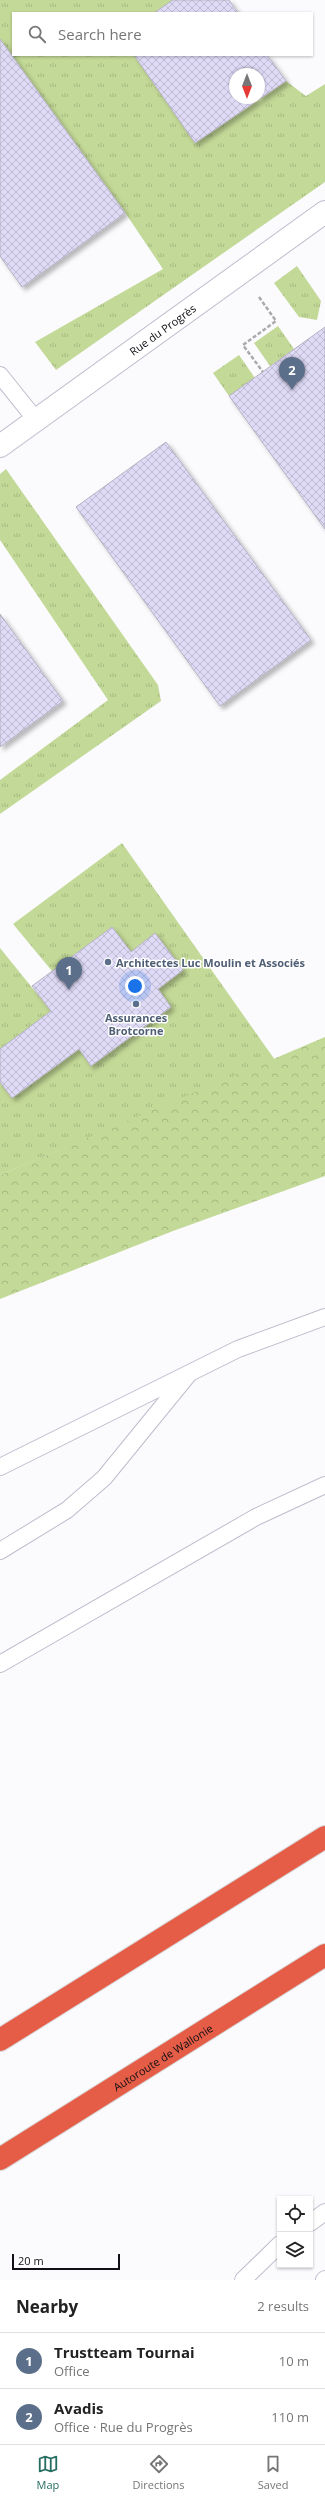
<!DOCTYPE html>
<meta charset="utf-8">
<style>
body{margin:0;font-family:"Open Sans",sans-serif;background:#f6f6f6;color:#222}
.controls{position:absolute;right:12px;bottom:12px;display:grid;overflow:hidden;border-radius:0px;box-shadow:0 1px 3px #0004}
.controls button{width:36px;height:36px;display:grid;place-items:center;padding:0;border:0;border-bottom:1px solid #e0e0e0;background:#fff;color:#222;font:20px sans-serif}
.compass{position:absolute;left:229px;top:68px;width:36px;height:36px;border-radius:50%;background:#fff;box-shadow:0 1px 3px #0004;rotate:180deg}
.scale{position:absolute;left:12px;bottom:10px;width:108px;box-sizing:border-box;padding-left:4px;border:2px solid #121016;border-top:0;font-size:11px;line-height:14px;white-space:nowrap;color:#121016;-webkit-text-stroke:3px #fff;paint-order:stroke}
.you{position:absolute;left:135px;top:986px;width:14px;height:14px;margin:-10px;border:3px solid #fff;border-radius:50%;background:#1a73e8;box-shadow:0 0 0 6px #1a73e833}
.badge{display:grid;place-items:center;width:26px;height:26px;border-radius:50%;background:#276d61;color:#fff;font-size:13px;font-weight:700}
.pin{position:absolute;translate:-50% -33px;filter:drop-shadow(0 1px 2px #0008)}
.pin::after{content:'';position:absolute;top:21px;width:14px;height:12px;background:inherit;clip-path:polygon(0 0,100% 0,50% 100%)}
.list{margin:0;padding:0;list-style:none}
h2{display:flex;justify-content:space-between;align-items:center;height:52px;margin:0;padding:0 16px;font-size:17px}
h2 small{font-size:13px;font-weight:400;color:#767676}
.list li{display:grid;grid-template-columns:26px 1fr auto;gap:12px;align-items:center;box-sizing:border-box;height:56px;padding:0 16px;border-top:1px solid #e0e0e0}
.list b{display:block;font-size:15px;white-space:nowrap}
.list p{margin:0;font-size:13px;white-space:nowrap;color:#767676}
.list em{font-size:13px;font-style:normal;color:#767676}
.icon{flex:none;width:22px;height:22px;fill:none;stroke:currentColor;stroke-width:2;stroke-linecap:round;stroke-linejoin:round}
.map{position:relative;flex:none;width:325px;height:2280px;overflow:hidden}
.search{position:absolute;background:#fff;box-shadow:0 1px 3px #0004;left:12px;right:12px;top:12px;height:44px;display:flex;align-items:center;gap:10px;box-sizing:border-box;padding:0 14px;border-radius:0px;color:#767676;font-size:15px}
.sheet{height:164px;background:#fff}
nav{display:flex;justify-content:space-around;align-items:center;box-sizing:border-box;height:56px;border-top:1px solid #e0e0e0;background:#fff;font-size:11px;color:#767676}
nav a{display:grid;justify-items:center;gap:2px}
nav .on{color:#276d61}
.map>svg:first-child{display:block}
.grass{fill:url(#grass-tufts)}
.forest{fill:url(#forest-crowns)}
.building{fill:url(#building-cross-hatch);stroke:#b5b2c2;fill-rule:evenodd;filter:url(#shadow)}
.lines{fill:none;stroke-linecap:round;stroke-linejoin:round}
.lane-casing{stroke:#c0bdcd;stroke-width:18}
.secondary-casing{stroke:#c0bdcd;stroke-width:24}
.highway-casing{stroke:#d9d9da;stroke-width:24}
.path{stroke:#abaaae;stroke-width:2.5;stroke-dasharray:4 2;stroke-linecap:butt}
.lane{stroke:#fff;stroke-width:16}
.secondary{stroke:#fff;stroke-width:22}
.highway{stroke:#e55d46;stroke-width:22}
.service-dot{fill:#5c6f8a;stroke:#fff;stroke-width:1.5}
.labels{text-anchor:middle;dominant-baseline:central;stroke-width:3;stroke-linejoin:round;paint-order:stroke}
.street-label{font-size:11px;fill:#121016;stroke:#fff}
.service-label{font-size:11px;font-weight:bold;fill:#4e5e75;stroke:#fff;text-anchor:start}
</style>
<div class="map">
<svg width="325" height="2280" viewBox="0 0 325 2280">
<defs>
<pattern id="grass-tufts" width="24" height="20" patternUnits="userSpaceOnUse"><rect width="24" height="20" fill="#c3d997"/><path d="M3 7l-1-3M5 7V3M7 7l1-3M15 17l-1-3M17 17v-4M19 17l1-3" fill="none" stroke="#a6b981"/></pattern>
<pattern id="forest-crowns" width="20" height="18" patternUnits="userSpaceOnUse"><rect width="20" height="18" fill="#c3d997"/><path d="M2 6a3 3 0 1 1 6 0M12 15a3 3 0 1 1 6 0" fill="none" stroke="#a6b981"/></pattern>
<pattern id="building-cross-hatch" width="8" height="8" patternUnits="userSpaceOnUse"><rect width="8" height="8" fill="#dfdaf6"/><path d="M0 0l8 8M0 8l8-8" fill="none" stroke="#bebad2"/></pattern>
<filter id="shadow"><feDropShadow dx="3.5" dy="3.5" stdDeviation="2" flood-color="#0004"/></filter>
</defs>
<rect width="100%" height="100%" fill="#fbfbfe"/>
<path class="grass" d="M0 0H173L154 13H13V55H134L195 143 286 81 306 96 325 84V182L56 370 35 342 163 269 122 208 0 39Z
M297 266 321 301 317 320 299 317 274 283Z
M278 326 294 349 270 366 254 343Z
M239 355 255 378 229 396 213 373Z
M6 469 158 685 161 701 0 814V780L108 700 0 540V474Z
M122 843 275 1060 0 1175V1082L12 1098 79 1049 91 1065 171 1007 158 989 183 970 155 933 131 952 112 927 52 971 13 924Z
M0 948 51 1011 0 1049Z"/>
<path class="forest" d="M325 1037V1176L173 1231 0 1299V1175Z"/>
<path class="building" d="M173 0H229L238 13H154Z
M0 39 125 213 22 287 0 256Z
M134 55H267L286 81 195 143ZM235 74H259V98H235Z
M325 327V529L229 396Z
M166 442 311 640 220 706 76 507Z
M0 614 63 701 0 747Z
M112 927 131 952 155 933 183 970 158 989 171 1007 91 1066 79 1049 12 1098 0 1082V1049L51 1011 32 986Z"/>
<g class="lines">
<defs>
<path id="lane" d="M0 375 36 420
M0 1467 238 1349 325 1317
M0 1551 67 1510 104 1478 188 1375
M0 1664 256 1517 325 1485
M310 2223 325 2212
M243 2280 280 2244
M324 2280 325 2279"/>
<g id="secondary">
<path id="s1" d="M0 446 325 212"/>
</g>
<g id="highway">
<path d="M0 2040 325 1837"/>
<path id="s2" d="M0 2159 325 1955"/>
</g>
</defs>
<use href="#lane" class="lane-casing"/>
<use href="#secondary" class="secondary-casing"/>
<use href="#highway" class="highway-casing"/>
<path class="path" d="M259 297 276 321 243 345 263 372"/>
<use href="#lane" class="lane"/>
<use href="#secondary" class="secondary"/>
<use href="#highway" class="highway"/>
</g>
<g class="service-dot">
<circle cx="108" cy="962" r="4"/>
<circle cx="136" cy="1004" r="4"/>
</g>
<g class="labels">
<g class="street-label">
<text stroke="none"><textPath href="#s1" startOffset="200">Rue du Progrès</textPath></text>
<text stroke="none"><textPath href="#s2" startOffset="192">Autoroute de Wallonie</textPath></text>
</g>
<g class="service-label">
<text x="116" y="962">Architectes Luc Moulin et Associés</text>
<text x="136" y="1017" text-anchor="middle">Assurances<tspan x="136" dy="13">Brotcorne</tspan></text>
</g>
</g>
</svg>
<div class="controls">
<button><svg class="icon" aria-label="locate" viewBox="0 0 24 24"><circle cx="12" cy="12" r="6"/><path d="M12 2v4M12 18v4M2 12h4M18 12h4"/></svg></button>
<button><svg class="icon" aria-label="layers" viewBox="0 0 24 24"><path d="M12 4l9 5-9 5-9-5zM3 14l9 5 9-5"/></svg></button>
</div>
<svg class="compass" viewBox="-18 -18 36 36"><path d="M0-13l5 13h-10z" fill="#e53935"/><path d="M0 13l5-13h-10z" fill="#767676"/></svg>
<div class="scale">20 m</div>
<div class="you"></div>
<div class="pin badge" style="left:69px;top:990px;background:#5c6f8a">1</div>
<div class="pin badge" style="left:292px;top:390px;background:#5c6f8a">2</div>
<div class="search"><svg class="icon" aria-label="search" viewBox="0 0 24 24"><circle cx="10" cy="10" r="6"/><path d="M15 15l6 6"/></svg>Search here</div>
</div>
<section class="sheet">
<h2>Nearby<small>2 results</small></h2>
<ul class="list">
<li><span class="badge" style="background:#5c6f8a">1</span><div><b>Trustteam Tournai</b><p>Office</p></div><em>10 m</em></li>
<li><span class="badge" style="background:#5c6f8a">2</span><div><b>Avadis</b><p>Office · Rue du Progrès</p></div><em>110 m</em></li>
</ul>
</section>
<nav>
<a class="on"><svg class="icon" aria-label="map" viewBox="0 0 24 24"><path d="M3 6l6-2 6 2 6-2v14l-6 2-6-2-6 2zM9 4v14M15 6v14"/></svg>Map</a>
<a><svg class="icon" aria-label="directions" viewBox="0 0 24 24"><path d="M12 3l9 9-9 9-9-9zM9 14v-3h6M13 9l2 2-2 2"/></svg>Directions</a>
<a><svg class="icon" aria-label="saved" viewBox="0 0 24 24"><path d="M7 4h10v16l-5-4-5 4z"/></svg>Saved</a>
</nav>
